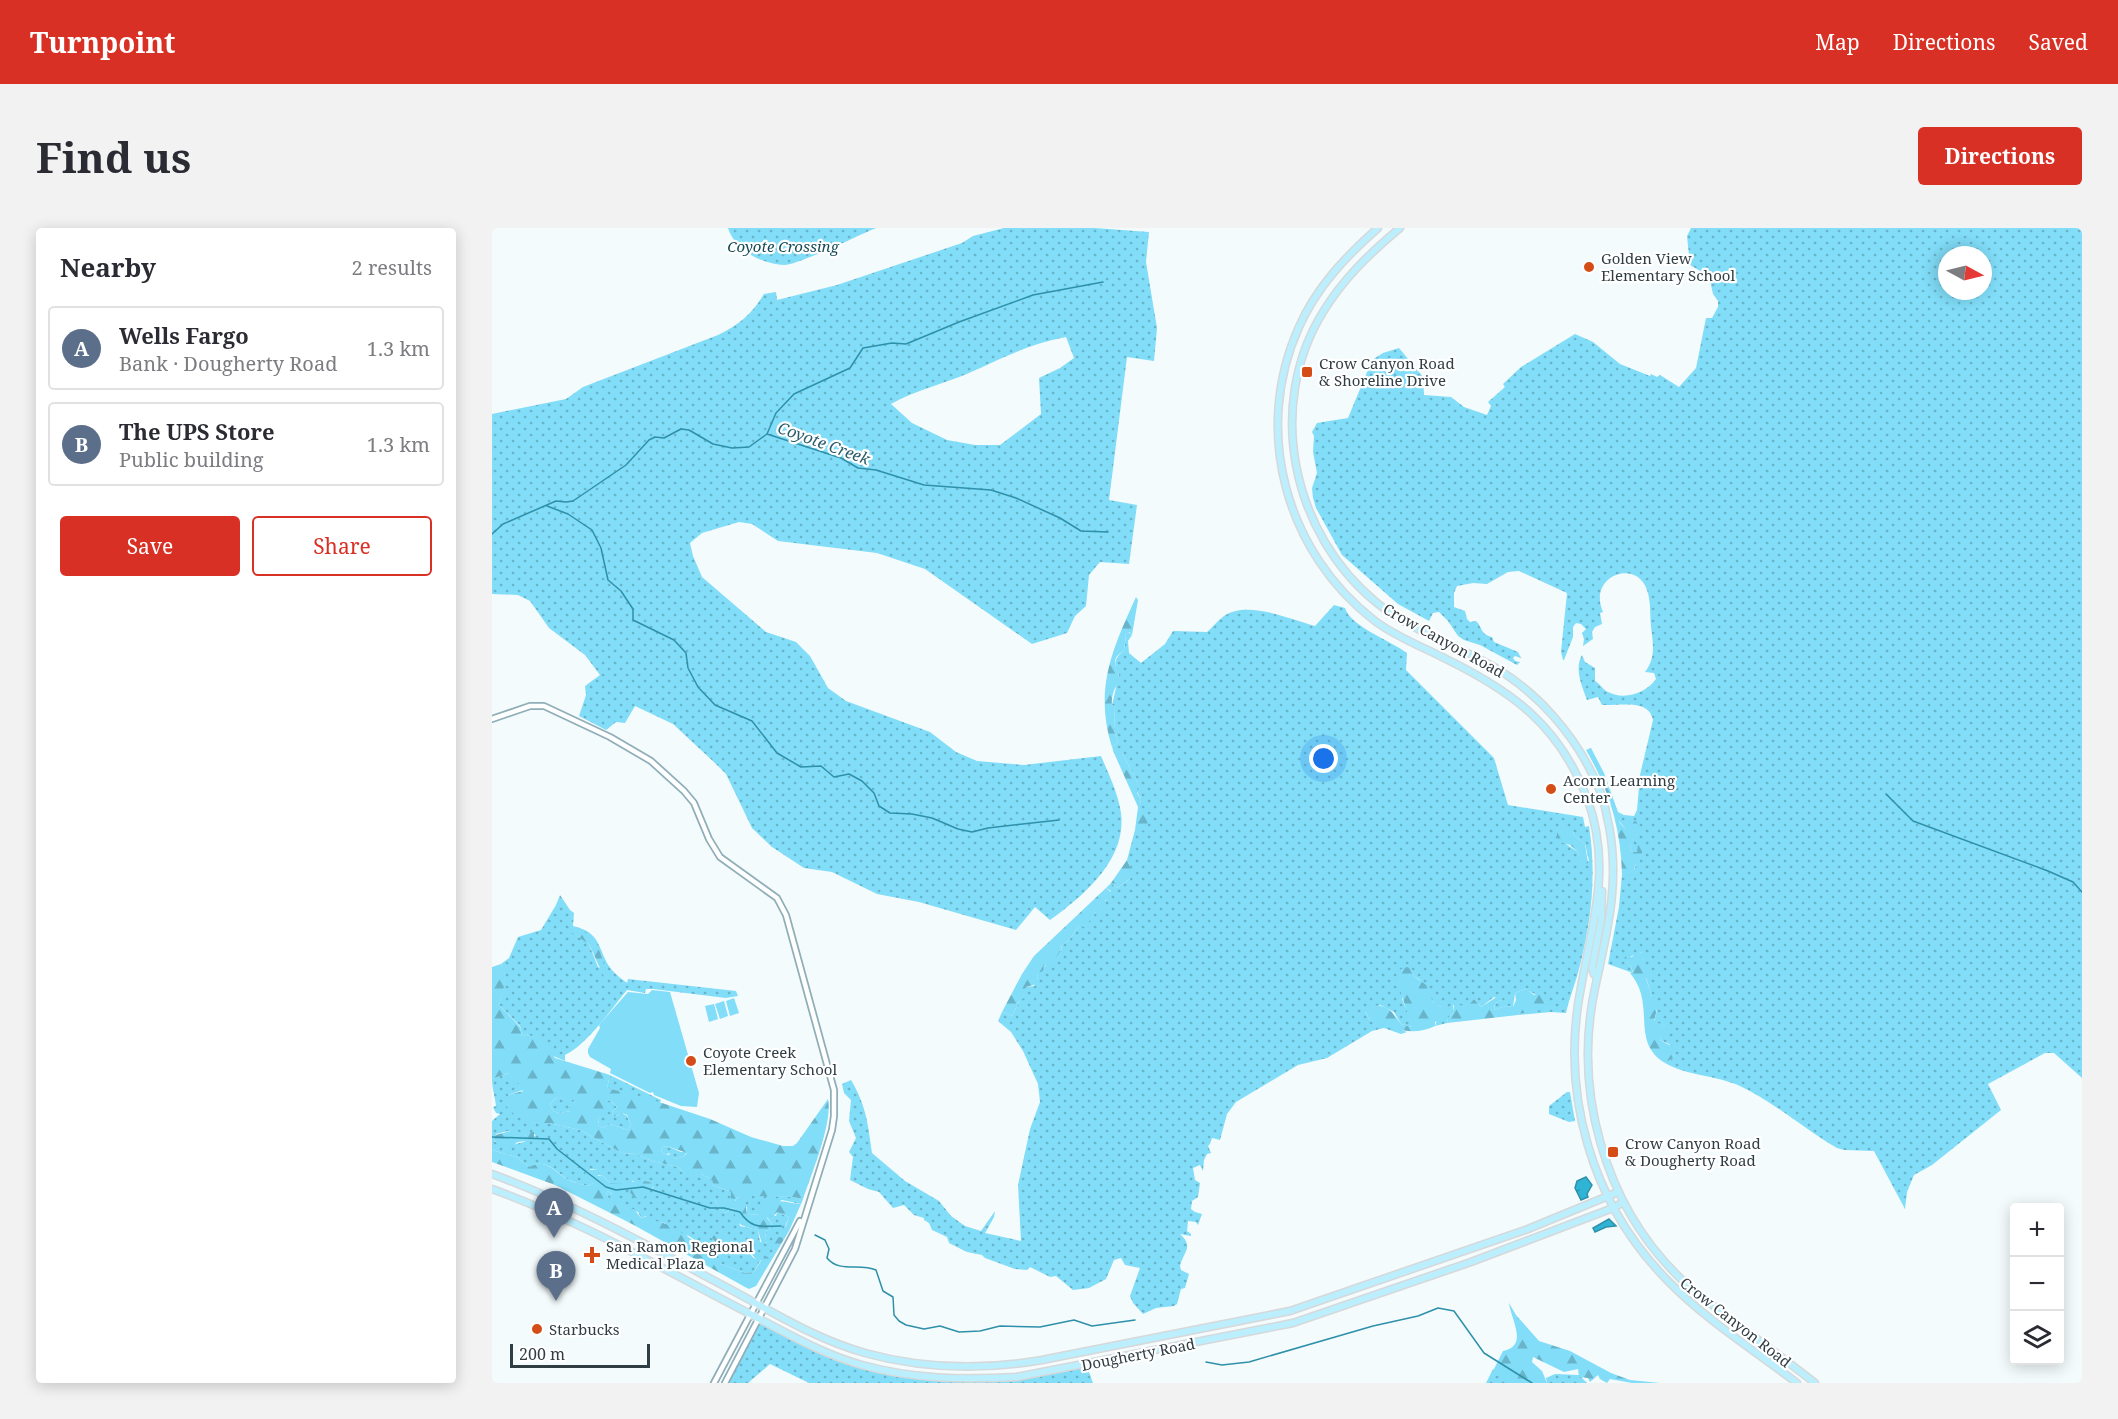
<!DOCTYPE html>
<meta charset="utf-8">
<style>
body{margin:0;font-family:"Noto Serif",serif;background:#f2f2f3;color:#2b2b33}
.controls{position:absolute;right:18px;bottom:18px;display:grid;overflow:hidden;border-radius:6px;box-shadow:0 3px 15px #0003}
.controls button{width:54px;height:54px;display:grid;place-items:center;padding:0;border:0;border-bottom:2px solid #e1e1e2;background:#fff;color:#2b2b33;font:30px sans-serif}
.compass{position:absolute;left:1446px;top:18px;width:54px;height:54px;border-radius:50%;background:#fff;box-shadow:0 3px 15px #0003;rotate:97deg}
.scale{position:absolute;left:18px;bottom:15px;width:140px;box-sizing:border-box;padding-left:6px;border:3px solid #303d42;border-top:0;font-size:16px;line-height:21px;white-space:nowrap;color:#303d42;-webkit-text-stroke:4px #fff;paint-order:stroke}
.you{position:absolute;left:832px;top:531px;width:21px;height:21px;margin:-15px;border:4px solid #fff;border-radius:50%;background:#1a73e8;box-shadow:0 0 0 9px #1a73e833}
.badge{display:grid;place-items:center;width:39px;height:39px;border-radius:50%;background:#d93025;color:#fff;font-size:20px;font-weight:700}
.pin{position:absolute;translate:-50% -50px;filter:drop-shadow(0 2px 3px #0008)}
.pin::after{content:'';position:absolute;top:32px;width:21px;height:18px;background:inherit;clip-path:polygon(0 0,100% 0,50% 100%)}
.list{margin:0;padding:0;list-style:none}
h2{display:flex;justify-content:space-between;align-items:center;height:78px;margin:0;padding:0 24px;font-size:26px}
h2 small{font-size:20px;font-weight:400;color:#7c7c81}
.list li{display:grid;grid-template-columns:39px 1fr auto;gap:18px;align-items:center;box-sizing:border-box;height:84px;margin:0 12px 12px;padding:0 12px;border:2px solid #e1e1e2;border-radius:6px}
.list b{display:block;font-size:22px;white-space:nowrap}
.list p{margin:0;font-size:20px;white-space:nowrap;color:#7c7c81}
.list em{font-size:20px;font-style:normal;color:#7c7c81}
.actions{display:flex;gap:12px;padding:18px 24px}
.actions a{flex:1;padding:14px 0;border:2px solid #d93025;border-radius:6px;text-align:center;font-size:21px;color:#d93025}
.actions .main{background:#d93025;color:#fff}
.icon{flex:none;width:33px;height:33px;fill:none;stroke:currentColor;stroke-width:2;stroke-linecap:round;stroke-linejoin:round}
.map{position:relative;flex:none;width:1590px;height:1155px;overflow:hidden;border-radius:6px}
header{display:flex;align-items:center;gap:36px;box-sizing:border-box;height:84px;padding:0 30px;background:#d93025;color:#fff}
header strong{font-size:28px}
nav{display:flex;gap:33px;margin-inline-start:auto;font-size:21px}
.intro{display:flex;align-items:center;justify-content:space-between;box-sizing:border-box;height:144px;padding:0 36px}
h1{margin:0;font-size:42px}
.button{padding:15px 27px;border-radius:6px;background:#d93025;color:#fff;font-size:21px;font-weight:700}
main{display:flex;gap:36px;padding:0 36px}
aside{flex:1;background:#fff;border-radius:6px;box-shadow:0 3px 15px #0003}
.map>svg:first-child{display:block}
.green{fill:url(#green-dots);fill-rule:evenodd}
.forest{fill:url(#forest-firs);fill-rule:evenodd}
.pitch{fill:#81ddf8}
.water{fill:url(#water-ripples);stroke:#2f90a9;stroke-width:1.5}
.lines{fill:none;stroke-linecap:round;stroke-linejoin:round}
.stream{stroke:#2f90a9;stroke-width:1.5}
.minor-casing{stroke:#8faeb8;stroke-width:8}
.major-casing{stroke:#d6d8d9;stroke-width:9}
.minor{stroke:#fff;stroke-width:4.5}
.major{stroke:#bceffe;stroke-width:6}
.poi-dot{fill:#d44d16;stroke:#fff;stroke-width:2}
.labels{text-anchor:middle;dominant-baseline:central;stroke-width:4.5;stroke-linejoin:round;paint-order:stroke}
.park-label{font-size:15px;font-style:italic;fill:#144a58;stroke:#fff}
.poi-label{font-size:15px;fill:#303d42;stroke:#fff;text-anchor:start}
.street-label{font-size:15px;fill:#303d42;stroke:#fff}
.water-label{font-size:16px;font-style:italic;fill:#2b5e6d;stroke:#fff}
</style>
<header>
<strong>Turnpoint</strong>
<nav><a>Map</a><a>Directions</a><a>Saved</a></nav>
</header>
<div class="intro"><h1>Find us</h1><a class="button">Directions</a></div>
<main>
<aside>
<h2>Nearby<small>2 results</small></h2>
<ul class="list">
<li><span class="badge" style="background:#5c6f8a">A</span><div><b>Wells Fargo</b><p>Bank · Dougherty Road</p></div><em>1.3 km</em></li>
<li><span class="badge" style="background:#5c6f8a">B</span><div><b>The UPS Store</b><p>Public building</p></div><em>1.3 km</em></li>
</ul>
<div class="actions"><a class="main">Save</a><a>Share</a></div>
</aside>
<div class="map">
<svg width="1590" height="1155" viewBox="0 0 1590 1155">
<defs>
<pattern id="green-dots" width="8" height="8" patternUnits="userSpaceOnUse" patternTransform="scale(1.5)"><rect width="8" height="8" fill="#81ddf8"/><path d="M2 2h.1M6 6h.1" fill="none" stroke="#6ab4ca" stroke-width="1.8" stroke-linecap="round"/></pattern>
<pattern id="forest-firs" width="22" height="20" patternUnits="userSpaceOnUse" patternTransform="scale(1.5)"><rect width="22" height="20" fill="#81ddf8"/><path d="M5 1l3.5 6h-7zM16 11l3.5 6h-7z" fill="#6ab4ca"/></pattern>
<pattern id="water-ripples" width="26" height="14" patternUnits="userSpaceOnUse" patternTransform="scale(1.5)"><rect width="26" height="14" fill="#2fb4d5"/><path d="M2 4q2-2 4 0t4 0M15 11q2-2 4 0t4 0" fill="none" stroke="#2894ae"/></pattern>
</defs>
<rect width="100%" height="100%" fill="#f4fbfd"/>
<path class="green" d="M236 0H384C367 7 306 37 292 37 269 36 243 22 236 0Z
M512 0H603L657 4 654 34 665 100 662 133 635 129 617 272 645 277 637 336 608 334 597 347 594 378 583 388 575 405 540 416 433 341 385 325 286 313 260 296 247 294 210 305 198 315 201 328 210 349 274 404 304 414 318 428 336 460 354 473 438 504 464 524 485 533 532 537 609 528C617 547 626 565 629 585 635 632 591 668 558 692L543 679 524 702 427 674 385 666 340 644 312 640 280 619 260 600 234 546 224 536 181 496 143 478 133 495 124 494 114 502 87 488 94 467 93 458 108 447 93 427 57 400 38 373 26 367 0 366V186L74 171 91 159 226 107C248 96 259 87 272 66L284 64 285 72 345 57 470 15 481 8ZM574 109 582 130 568 140 547 150 549 186 508 217H483L455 212 420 195 399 176C424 162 451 156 477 145 512 130 536 116 574 109Z
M1199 0H1590V850L1562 825H1553L1496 856 1509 882 1440 937 1422 947 1415 964 1413 981 1382 923 1352 922 1345 920C1312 901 1282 874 1248 858 1224 847 1195 848 1173 835L1181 830 1182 822 1177 816 1168 812 1173 798 1162 794 1165 782V768L1161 771 1160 769 1154 749 1156 741 1152 736 1150 724 1137 729 1134 733 1139 739 1141 745 1116 736 1127 679 1130 646 1143 641 1145 624H1140L1138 620 1141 610 1135 600H1133L1127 593 1132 587 1142 588 1145 582 1148 547 1161 492C1157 470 1127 478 1110 477L1106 469 1095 472C1090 458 1082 441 1090 427L1093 434 1103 440V453C1107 455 1110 460 1114 463 1131 473 1153 466 1164 451L1162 445 1153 444C1164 430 1161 416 1159 399 1158 388 1159 373 1155 362 1145 330 1095 347 1111 384L1108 385 1110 396 1103 399 1100 404 1101 411 1091 418 1092 411 1090 405 1094 401 1089 396 1084 395 1081 399V409L1072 432H1071L1069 424 1075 365 1027 343 1016 344 995 356 981 355 965 358 962 365V379L973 383 975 391 978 394 984 393C991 400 988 406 1000 409L1002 414 1026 424 1029 430 1023 428 1021 430 1023 433 1028 434 1025 437 988 417 972 412 966 408 956 393 947 384 941 385 937 393 906 376 850 327 824 280 821 270 820 260 825 245 821 224 822 208 820 204 825 195 856 190 880 132 891 125 907 120 931 149 932 167 959 169 972 179 995 187 999 178 996 174 1013 159 1011 156 1029 139 1083 106 1101 114 1128 136 1158 148 1159 146 1165 149 1168 147 1187 159 1204 140 1214 90H1220L1226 79V73L1221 66 1217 48 1198 37 1195 8ZM1455 27H1491V63H1455Z
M842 377 853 380C858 398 899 413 915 425L914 442 1002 530 1016 577 1091 589 1093 599 1097 598C1105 649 1099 696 1086 745 1082 759 1077 771 1074 785L1059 784 1026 787V786L1061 778 1057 775H1053L1050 770 1037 763V760L1023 765 1021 779 1014 778 1002 782 1003 775 1010 772 1002 769 989 779 982 771 976 779 961 777 962 784 956 790 955 795 943 798 950 779 941 774 928 752 922 748 919 741 910 771 919 792 920 799 909 796 902 784 888 777 873 784 878 792 889 794 915 804 909 806 892 800 880 803 835 830 806 837 744 874 735 886 728 912 720 910 718 916 716 918 719 925 715 926 712 932 711 943 708 937 701 940 703 952 708 955 706 969 700 973 699 981 703 984 710 986 706 997 704 994 696 993 695 1003 699 1006V1008L688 1006C702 1019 692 1023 688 1038L689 1042 697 1046 693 1060 689 1061 685 1076 682 1078 664 1080 651 1086 641 1075 638 1068 648 1040 633 1037 629 1030 622 1032 614 1051 597 1060 581 1062 564 1048 558 1049 538 1039 535 1042 523 1041 493 1030 490 1027 475 1024 457 1015 455 1009 440 1002 437 995 432 992V990L422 987 412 977 401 980 387 964 376 961 358 952 361 929 357 924 364 910 357 893 359 872 352 865 350 856 359 852C374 877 376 896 380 925L413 953 447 973 459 988 473 998 489 1003 503 983 502 989 493 1005 529 1013 526 957 538 901 548 874 546 856 531 823 519 804 506 793 510 784 520 788 534 759 542 758 545 753 546 745 569 722 570 717 577 712 587 698H593L604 684 608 683 619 663 614 660 619 655 625 660 638 651V639L635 632 643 602H655L648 576 649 571 644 562 646 555 630 525H622L620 519 626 514 622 502 623 479 620 477 627 447C621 438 622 429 632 423L634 406 636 404 640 407 636 413 637 425 649 435 673 416 681 403 715 404C721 399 726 392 732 388 755 372 798 391 823 398ZM1082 604V607L1093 616 1097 633 1088 632 1086 624 1074 616Z
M68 667 78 682 82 685 81 698C112 705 105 724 120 742 124 747 130 751 135 755L136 751 244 763 246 768 234 770 161 761H154L153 765 135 762C119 781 96 816 73 827V833L59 827 50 814 35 806 30 808 28 798 7 777C11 764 16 748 9 736L17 730 26 709 49 702 64 677ZM84 706C112 709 103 725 114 743L106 739 97 716Z
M17 845 26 854 31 862 16 867 43 895H57L88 902 130 925 144 926 160 933 186 939 191 944 209 946 220 952 221 957 239 964V973L223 972 228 981 234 985 239 980 243 981 248 998 266 1002 268 1014 275 1015V1014L273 1011 274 1003 279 1000 280 996 275 989 277 986 284 988 285 984 297 989 289 1009 283 1014 281 1026 268 1033 262 1044 253 1045 229 1036 224 1029 215 1025 207 1015 197 1008 174 1004 176 1002 173 995 157 993 154 988 149 990 146 984 135 981 128 974H119L114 966 116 963 120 966 132 959 118 955 111 948 105 947 106 942 98 941 101 955 96 958C90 956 83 955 77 952 64 945 54 929 38 939L24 929 0 922V893L8 886 4 885 1 879 4 878C3 868 0 861 0 851ZM16 903 35 907 36 904 44 907C34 916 13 920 2 913L4 906ZM140 953 158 954 162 959 146 972 143 968ZM219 1009C235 1010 254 1018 264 1031L236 1018 234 1019 243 1028C229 1021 228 1021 219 1009Z
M118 847 169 872 168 875 115 860Z
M1075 864H1078L1083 893 1077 894 1057 886V878Z
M65 869 80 870 84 872 79 883 67 885 61 883 58 876Z
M118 872 125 879 120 884 122 889 130 885 135 888 139 897 136 902 118 896 111 900 106 897 107 891 115 880V873Z
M175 918 189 924H195L191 929 182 931 177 925 174 927 169 923 170 919Z
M259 967 301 969 311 971 309 976 290 972 269 981 270 986 257 987 254 984 255 979 243 974 245 969 260 971Z
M266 1090 322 1120 407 1145 524 1149 594 1136 601 1155H317L278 1136 256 1155H233Z
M1001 1141 1024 1155H994Z
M1063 1146 1087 1147 1095 1155H1055L1054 1150Z"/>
<path class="forest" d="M644 369 646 372 640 407 637 404 634 406 632 423C615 432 627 441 628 454 622 459 619 469 620 477L623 479 622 502 626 514 620 519C602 461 620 422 644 369Z
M1099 520 1112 545 1126 584 1132 587 1127 594 1133 600H1135L1136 591 1145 594V609L1141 611 1138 620 1140 624H1145L1146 616 1151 621 1148 633 1143 637 1142 646H1130C1129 601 1117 561 1094 522Z
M625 524 630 525 646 555 645 565 649 571C647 579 651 581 656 586L655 603 643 602 646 579 622 525Z
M1072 600 1081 603 1082 607 1093 616 1096 635 1088 638 1086 624 1078 617 1065 613V603Z
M635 632 638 639 646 642 642 648 625 660 619 655Z
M614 660 620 665 613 673 614 682 611 684H604L593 699 587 698 577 712 570 717C569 725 560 736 552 738L551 743 546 745 545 756 534 759 532 770 527 773 520 788 510 784 530 746 542 728Z
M82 699C91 701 105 712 107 721 111 732 111 739 119 748L114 750 111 747 97 716 77 703 78 701Z
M1152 724C1149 734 1155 737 1160 745L1158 748 1154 750 1160 769 1165 768V781L1162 793 1175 799 1173 808 1169 809 1168 812 1183 820 1181 830 1173 835C1145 818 1156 792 1149 766 1147 758 1143 751 1138 745L1141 744 1139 739 1132 731 1134 727 1140 729 1144 725Z
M9 736C17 748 11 764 7 777L28 799 30 808 35 806 51 814 63 830 118 847 115 860 155 870 218 891 259 909 291 918H301L305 915 336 871C341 895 319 947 311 971L301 969 260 968V972L245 969 243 973 254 976V984L257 987 269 986 268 975C285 970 294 975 309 976L297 1003 264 1058 257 1061 253 1059 140 996 63 957 0 934V922L24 929 38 939C54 929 63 945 77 952 82 955 90 956 96 958L101 955 93 947 94 942H106V948H111L118 955 131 956 132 959 122 967 116 963 114 966 119 973 129 974 135 981H142L149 990 156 988 157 993C164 992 176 995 180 1001L175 1004 187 1003C198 1009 205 1016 214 1024 220 1029 226 1028 229 1036L253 1045 262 1044 270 1031 281 1026 282 1010 289 1009 290 1003 294 998 297 989 285 984 281 989 277 987 275 990 280 996 279 1000 274 1003 273 1011 276 1014 270 1016 266 1002C252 999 241 997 243 981L239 980 234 985 228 981 223 972 230 970 239 973V964L221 957 220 952 209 946 201 947 191 944 186 939 160 933 144 926 130 925 88 902 57 895H43L22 886 14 878 16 867 31 863 26 854H21L17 845 0 851V739ZM65 869 83 872 78 875 79 883 67 885 61 883 58 876ZM118 872 125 879 120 884 122 889 130 885 135 887 139 897 136 902 118 896 111 900 106 897 107 891 115 883V873ZM175 918 195 925 191 929 182 931 180 926 174 927 169 923 170 919Z
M915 739 919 741 922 748 934 757 941 774 950 779 954 784 950 792 943 794V798C918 810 902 799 878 792L872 782 880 777C898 778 900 784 909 796L920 799 906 756 907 742Z
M1037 760V763L1042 767 1050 764 1053 775 1057 774 1062 778 1050 782 1026 786V787L955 795 956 790 962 784V772H965L966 777 976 778 982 771 989 779 1006 768 1011 769 1010 772 1003 775 1002 782 1014 778 1021 779 1024 772 1023 765Z
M22 902 35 907V904H42V912L26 914 18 919C11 918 2 916 0 908Z
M147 952 158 954 162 958 148 974C142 969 134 963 136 955Z
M223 1007C237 1011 259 1021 264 1035H261C254 1027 247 1021 236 1018L234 1019 247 1026 246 1029C231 1023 229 1021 219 1009Z
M1017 1075 1024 1087 1047 1113 1078 1123 1119 1145 1138 1152 1168 1155H1140L1118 1151 1115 1155 1108 1151 1106 1147 1098 1154 1096 1150 1087 1149 1086 1141 1072 1144 1041 1129 1040 1134 1050 1143 1055 1155H1020L1000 1145 1011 1123C1037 1118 1019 1092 1017 1075Z"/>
<path class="pitch" d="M160 762 178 764 207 865 205 879 189 878 162 867 161 864 158 865 118 845 119 841 98 829 96 825V821L108 800 107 797 136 764 156 766Z
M242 770 247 785 238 788 234 773Z
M232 773 236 788 228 791 223 776Z
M222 776 226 791 217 794 213 778Z"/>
<path class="water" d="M1094 949 1100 957 1095 966 1096 969 1089 972 1083 960 1085 953Z
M1117 991 1124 998 1114 999 1103 1004 1101 1000Z"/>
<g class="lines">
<path class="stream" d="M275 206 349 230 366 240 384 242 432 257 499 262 524 270 568 290 589 303 616 304
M55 278 76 286 100 302 109 320 116 352 129 363 141 381V392L182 412 194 425 196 440 206 459 223 477 260 493 285 525 309 539 329 538 342 549 357 546 370 553 382 565 387 578 398 585 420 586 440 590 466 601 480 604 496 600 567 592
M0 306 11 296 64 273 74 274 81 273 134 237 157 212 163 209 172 210 189 201 197 202 221 216 240 220 257 219 275 206 284 185 302 166 358 140 371 120 400 115 414 116 467 94 541 67 611 54
M1394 566 1421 593 1556 643 1581 654 1590 664
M0 909 57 911 65 921 114 959 124 962 151 959 218 980H232L248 984C260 1002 270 998 289 998
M323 1007 333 1012 337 1021 335 1030C347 1045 368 1035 384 1042L391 1063 401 1069 402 1087 407 1093 414 1097 432 1101 448 1098 467 1104 488 1103 508 1098 548 1099 582 1092 600 1098 643 1092
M714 1134 730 1137 757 1134 881 1098 926 1088 946 1080 962 1083 992 1125 1040 1155"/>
<defs>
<path id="minor" d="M0 491 38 478H52L118 509 159 533 192 563 202 575 217 611 228 629 285 670 294 687 342 862V888L340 902 303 1021 233 1155
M222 1155 308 993"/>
<path id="major" d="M886 0C853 29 824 60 807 99 760 203 794 325 883 393 904 409 929 418 952 430 1020 463 1067 497 1095 570 1120 637 1101 693 1089 759 1068 866 1099 975 1176 1053 1214 1092 1262 1122 1305 1155
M908 0C878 25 851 51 831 84 773 178 800 306 885 375 916 400 955 414 991 433 1044 460 1086 509 1108 563 1113 574 1114 586 1117 598 1128 656 1115 704 1103 760 1081 863 1112 976 1188 1050 1203 1065 1221 1077 1238 1090 1266 1112 1295 1133 1323 1155
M1105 749 1102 746 1100 740 1109 693 1110 663
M0 946C82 976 157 1018 234 1059 279 1083 323 1111 373 1125 431 1141 491 1142 550 1132L798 1083 1036 1001 1126 964
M0 961C91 994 173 1042 258 1086 295 1105 330 1126 370 1137 420 1151 472 1152 524 1149L801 1095 979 1034 1121 980 1130 975"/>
</defs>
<use href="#minor" class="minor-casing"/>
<use href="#major" class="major-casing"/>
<use href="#minor" class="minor"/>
<use href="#major" class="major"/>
</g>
<g class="poi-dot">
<circle cx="1097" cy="39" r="6"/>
<rect x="809" y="138" width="12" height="12" rx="3"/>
<circle cx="1059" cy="561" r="6"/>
<circle cx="199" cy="833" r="6"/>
<rect x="1115" y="918" width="12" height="12" rx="3"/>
<path d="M97 1018h6v6h6v6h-6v6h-6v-6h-6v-6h6z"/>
<circle cx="45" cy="1101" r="6"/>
</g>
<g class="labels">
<g class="park-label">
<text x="291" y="18">Coyote Crossing</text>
</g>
<g class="poi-label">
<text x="1109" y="30">Golden View<tspan x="1109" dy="17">Elementary School</tspan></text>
<text x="827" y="135">Crow Canyon Road<tspan x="827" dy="17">&amp; Shoreline Drive</tspan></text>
<text x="1071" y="552">Acorn Learning<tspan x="1071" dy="17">Center</tspan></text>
<text x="211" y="824">Coyote Creek<tspan x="211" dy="17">Elementary School</tspan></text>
<text x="1133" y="915">Crow Canyon Road<tspan x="1133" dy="17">&amp; Dougherty Road</tspan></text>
<text x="114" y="1018">San Ramon Regional<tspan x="114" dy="17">Medical Plaza</tspan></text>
<text x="57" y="1101">Starbucks</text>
</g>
<g class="street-label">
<text transform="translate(952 412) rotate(29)">Crow Canyon Road</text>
<text transform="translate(1244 1094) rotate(38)">Crow Canyon Road</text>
<text transform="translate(646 1126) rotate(-11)">Dougherty Road</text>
</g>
<g class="water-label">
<text transform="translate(332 215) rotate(20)">Coyote Creek</text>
</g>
</g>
</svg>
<div class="controls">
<button>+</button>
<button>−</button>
<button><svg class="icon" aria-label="layers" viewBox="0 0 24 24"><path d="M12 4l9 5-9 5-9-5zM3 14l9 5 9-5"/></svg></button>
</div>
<svg class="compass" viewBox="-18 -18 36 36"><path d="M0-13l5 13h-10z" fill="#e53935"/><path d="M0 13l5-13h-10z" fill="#7c7c81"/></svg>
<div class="scale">200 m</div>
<div class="you"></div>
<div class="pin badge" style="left:62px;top:1010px;background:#5c6f8a">A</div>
<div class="pin badge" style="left:64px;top:1073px;background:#5c6f8a">B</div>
</div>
</main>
